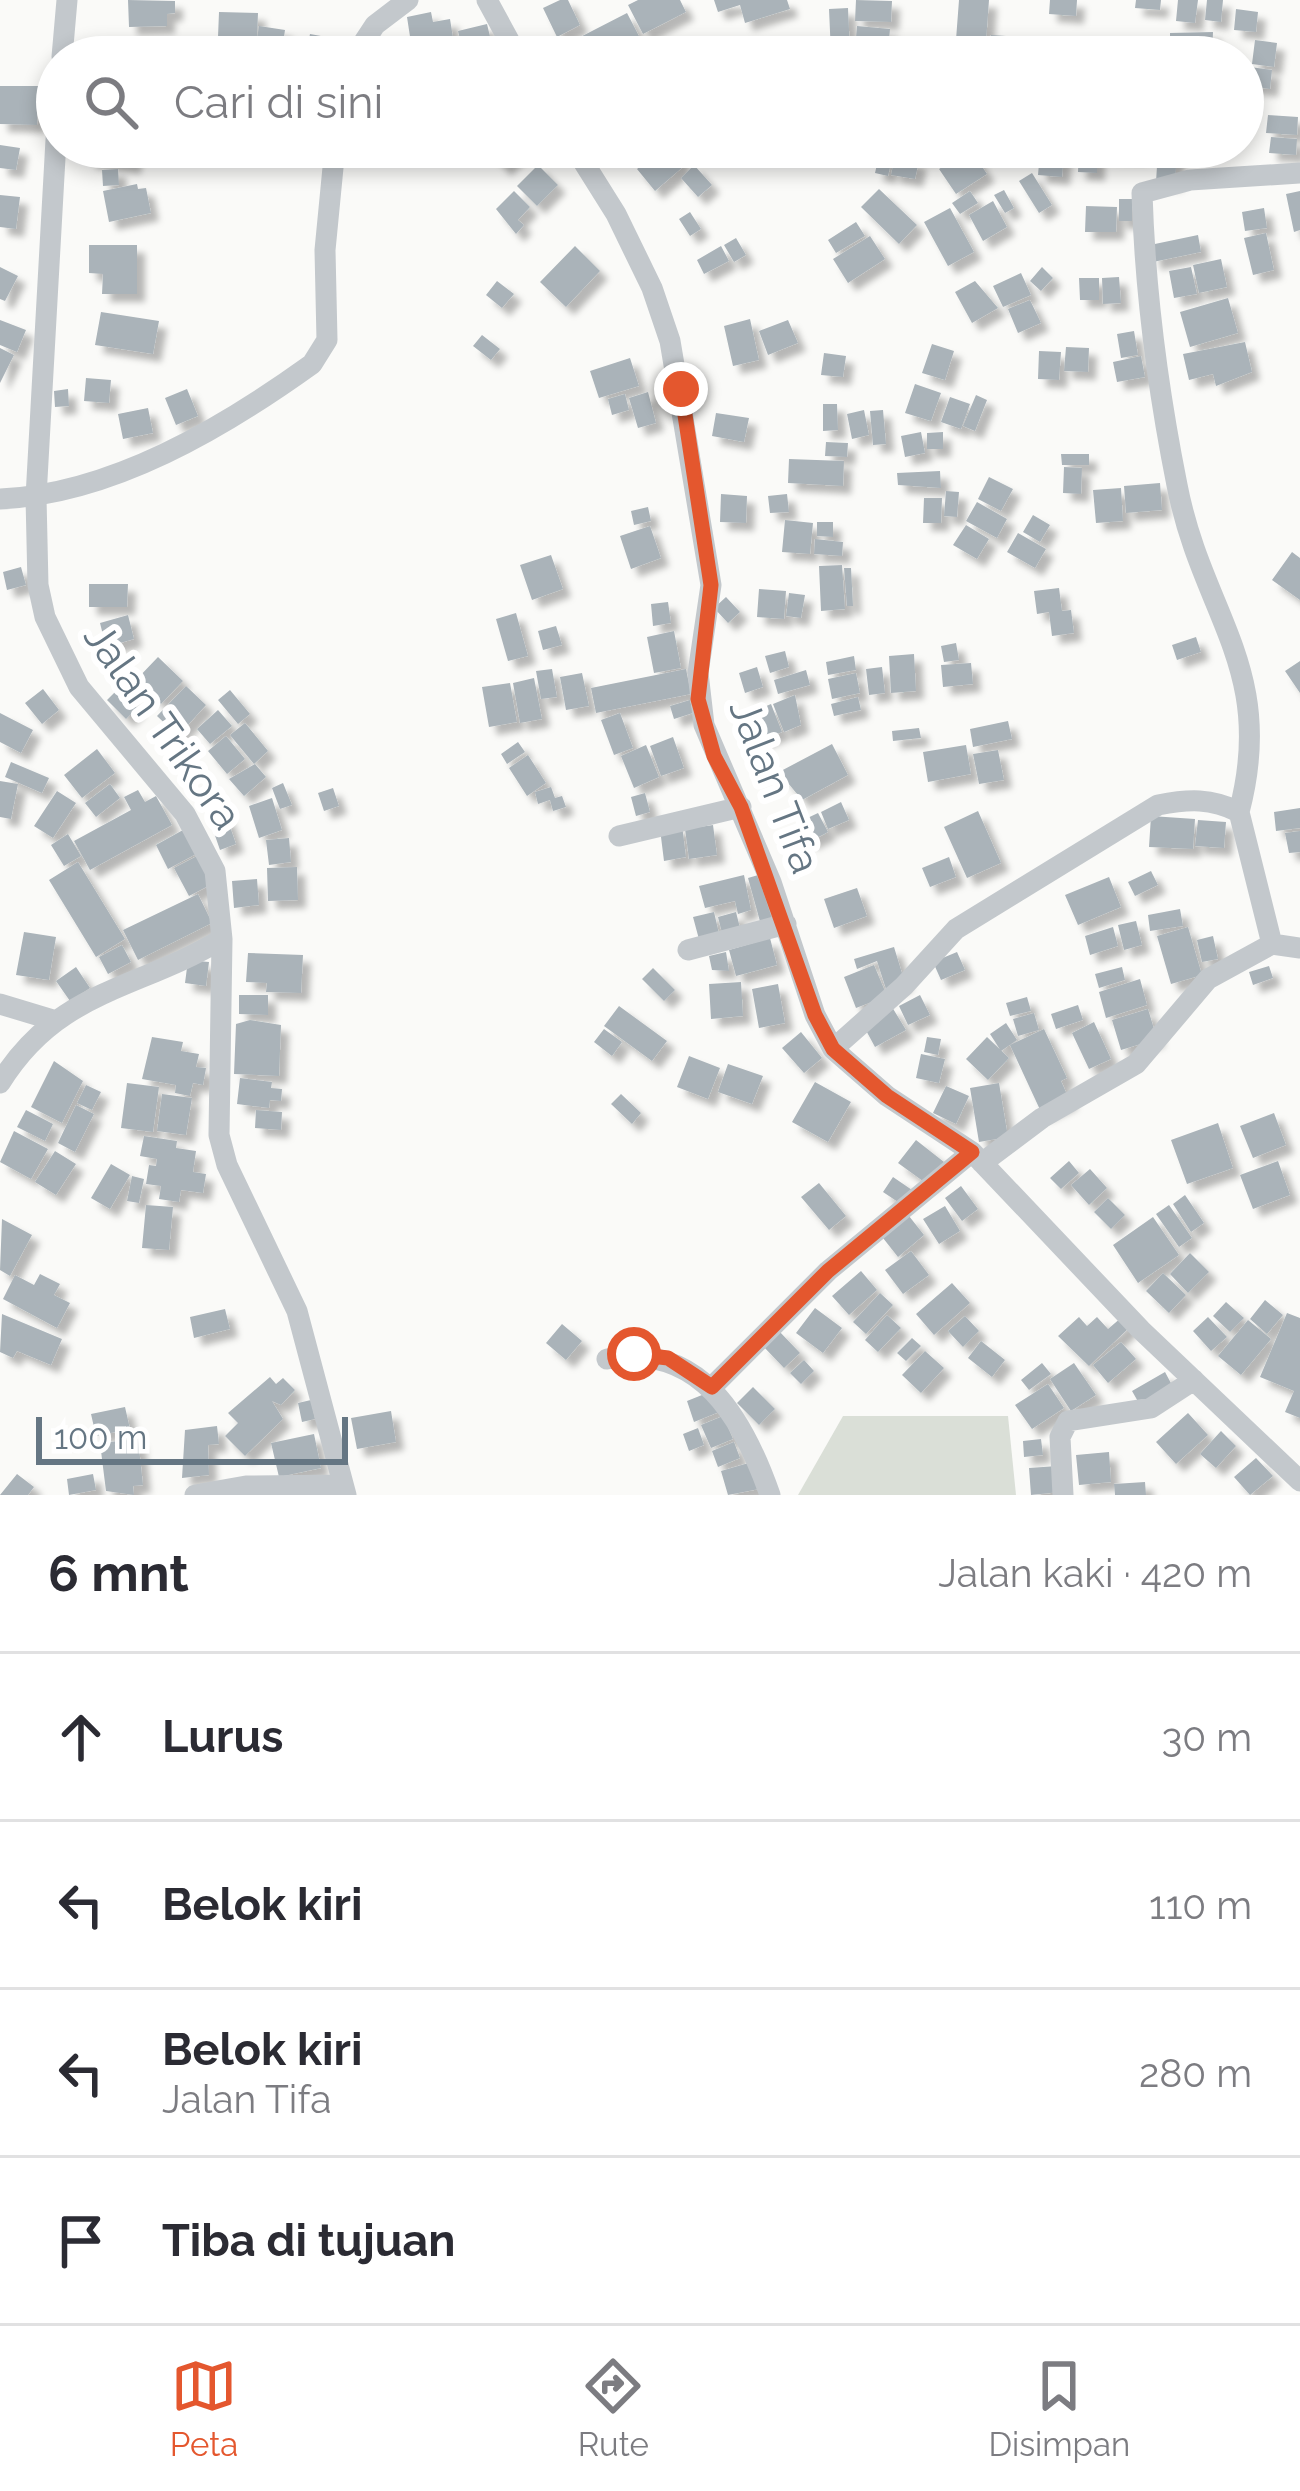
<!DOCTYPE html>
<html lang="id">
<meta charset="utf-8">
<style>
body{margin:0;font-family:Raleway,sans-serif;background:#f7f7f7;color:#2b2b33}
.scale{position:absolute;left:36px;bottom:30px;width:312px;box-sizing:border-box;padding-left:12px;border:6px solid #657683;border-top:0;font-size:33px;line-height:42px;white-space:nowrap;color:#657683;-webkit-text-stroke:9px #fff;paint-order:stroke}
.stop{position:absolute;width:36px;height:36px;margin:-27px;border:9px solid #e4572e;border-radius:50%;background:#fff}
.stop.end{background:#e4572e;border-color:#fff;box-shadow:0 3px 12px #0008}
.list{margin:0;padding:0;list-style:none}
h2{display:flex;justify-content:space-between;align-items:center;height:156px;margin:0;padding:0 48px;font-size:51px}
h2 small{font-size:39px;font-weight:400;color:#7c7c81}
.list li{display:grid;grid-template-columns:78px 1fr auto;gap:36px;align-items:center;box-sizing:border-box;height:168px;padding:0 48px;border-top:3px solid #e1e1e2}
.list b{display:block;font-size:45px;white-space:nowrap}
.list p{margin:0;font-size:39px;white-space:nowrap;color:#7c7c81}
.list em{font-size:39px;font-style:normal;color:#7c7c81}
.icon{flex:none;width:66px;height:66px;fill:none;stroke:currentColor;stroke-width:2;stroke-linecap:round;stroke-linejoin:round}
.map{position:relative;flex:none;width:1300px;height:1495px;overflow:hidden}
.search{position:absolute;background:#fff;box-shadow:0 6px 18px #0003;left:36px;right:36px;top:36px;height:132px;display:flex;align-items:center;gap:30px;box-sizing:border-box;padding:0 42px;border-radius:66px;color:#7c7c81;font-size:45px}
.sheet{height:828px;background:#fff}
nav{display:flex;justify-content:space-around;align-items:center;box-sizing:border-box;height:168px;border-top:3px solid #e1e1e2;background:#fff;font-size:33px;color:#7c7c81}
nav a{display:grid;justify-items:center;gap:6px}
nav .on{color:#e4572e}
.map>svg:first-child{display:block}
.green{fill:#dadfd7}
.building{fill:#aab3b9;filter:url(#shadow)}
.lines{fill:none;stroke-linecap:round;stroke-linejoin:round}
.minor{stroke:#c3c8cc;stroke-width:21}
.route{stroke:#e4572e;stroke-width:15}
.labels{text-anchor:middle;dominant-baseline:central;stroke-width:12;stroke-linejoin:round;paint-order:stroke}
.street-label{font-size:42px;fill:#657683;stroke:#fff}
</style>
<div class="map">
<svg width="1300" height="1495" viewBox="0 0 1300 1495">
<defs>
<filter id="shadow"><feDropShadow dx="8" dy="8" stdDeviation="3" flood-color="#0004"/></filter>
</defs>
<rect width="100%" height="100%" fill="#fafaf8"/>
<path class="green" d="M843 1416H1008L1016 1495H798Z"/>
<path class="building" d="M128 0 175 1V13L167 14V26L129 27Z
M560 0H568L580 25 557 37 543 8Z
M638 0H680L686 12 643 34 628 5Z
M714 0H787L790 9 745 23 740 5 718 12Z
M856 0 892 1 891 22 855 21Z
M959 0H989L985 55 955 53Z
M1050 0H1077L1076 16 1049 14Z
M1136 0H1161L1160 10 1135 8Z
M1178 0H1198L1195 23 1176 21Z
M1207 0H1223L1221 22 1205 20Z
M848 8 850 53 831 54 829 9Z
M1236 9 1258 12 1256 32 1234 30Z
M219 12 258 13 257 37H218Z
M431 12 433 22 450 19 454 44 413 56 407 17Z
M627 13 641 40 609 57H563L559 48Z
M487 24 492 45 463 52 458 31Z
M259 26 285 30 282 50 256 45Z
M857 26 890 29 888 51 855 49Z
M1213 32 1212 57H1170V33Z
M310 34 343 40 339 57H305Z
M991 35 1006 36 1005 56 989 54Z
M380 36 401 40 397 57H376Z
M1255 40 1277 43 1274 67 1252 64Z
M930 41 951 57H919Z
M1250 67 1272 70 1270 89 1248 86Z
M0 86H38L37 125 0 124Z
M1268 115 1298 117 1297 135 1266 133Z
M1271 137 1297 139 1296 155 1269 153Z
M0 145 20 148 16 170 0 168Z
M89 147H135L133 166 87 160Z
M485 147H519L522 151 503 168Z
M664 147 690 151 679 160 684 166 655 191 637 169Z
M881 147H895L888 176 875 173Z
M898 147H931L928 158Z
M1079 147 1097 148V173L1078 172Z
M1105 147H1140L1139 156 1105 155Z
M970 149 987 174 956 194 939 169Z
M1158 150 1177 152 1175 183 1156 182Z
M1040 152 1064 154 1062 177 1038 175Z
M895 156 919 161 915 179 891 175Z
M538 165 558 185 537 206 517 186Z
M694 165 712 185 698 197 681 178Z
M118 169 119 185 103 186 102 170Z
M1032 173 1052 205 1039 213 1019 181Z
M137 184 138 189 146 188 151 213 109 222 103 191Z
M879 189 917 225 899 244 861 207Z
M1004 190 1014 208 1005 213 994 195Z
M514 191 530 207 518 220 524 225 516 234 496 209Z
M970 191 978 203 960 214 952 203Z
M1300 191V230L1294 232 1286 194Z
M0 195 20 197 16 229 0 227Z
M1119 199H1132V221H1119Z
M993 201 1007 227 983 241 969 215Z
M1086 206 1117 207 1116 232H1085Z
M950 208 974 252 948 266 924 222Z
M1264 208 1267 228 1245 231 1242 212Z
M690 212 701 229 690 236 679 219Z
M856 222 865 236 836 253 828 240Z
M1266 233 1274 270 1253 275 1244 238Z
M1198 235 1201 252 1153 262 1150 245Z
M870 236 885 259 848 283 833 259Z
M736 238 746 255 734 262 724 245Z
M89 245H137V294H102L103 274 89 273Z
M575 246 600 271 566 307 540 282Z
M721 246 729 261 704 274 697 260Z
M1221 259 1227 287 1199 293 1193 265Z
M0 267 18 276 5 301 0 299Z
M1042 267 1053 278 1041 291 1030 281Z
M1191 267 1197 294 1174 298 1169 271Z
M1021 273 1031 295 1003 307 993 286Z
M1119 277 1121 303 1103 304 1102 278Z
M1079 278H1099V300H1080Z
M497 281 514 294 502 308 486 295Z
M975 281 998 308 972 323 955 292Z
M1228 298 1238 333 1190 347 1180 312Z
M1030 300 1041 323 1018 333 1008 309Z
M101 312 159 321 153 354 95 345Z
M750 319 759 360 733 366 724 326Z
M0 320 26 330 17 352 0 345Z
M788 320 798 343 768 355 759 331Z
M1134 331 1138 355 1121 358 1117 334Z
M482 335 500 349 491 360 473 346Z
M1245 342 1252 372 1216 386 1213 374 1189 380 1183 354Z
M932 344 954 351 945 380 922 373Z
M1066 347 1089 348 1088 372 1064 371Z
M0 348 14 355 0 383Z
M1039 351 1061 352 1059 380 1038 379Z
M824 353 846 356 843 377 821 375Z
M1141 356 1145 377 1117 382 1113 362Z
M630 358 639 386 599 398 590 371Z
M86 378 111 380 109 403 84 401Z
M915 384 941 393 931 421 905 413Z
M68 389 69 406 55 407 54 391Z
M187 389 198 416 176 425 165 398Z
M648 392 656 423 638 428 629 398Z
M625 394 629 410 612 415 608 399Z
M976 395 987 400 975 431 963 426Z
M950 397 970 404 961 429 941 422Z
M823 404H837L838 430 823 431Z
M148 408 153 433 123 439 118 414Z
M864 410 869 435 852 439 847 414Z
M883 410 886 444 873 445 870 411Z
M716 413 749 418 744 442 712 436Z
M921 432 925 453 905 457 901 436Z
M943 432V449H927V433Z
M826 442 848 443 847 457 825 456Z
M1061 454H1089V465H1062Z
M789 459 844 461 843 486 788 483Z
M1064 467 1082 468 1081 494 1063 493Z
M940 471 941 488 898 485 897 473Z
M989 477 1013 489 1001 511 978 499Z
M1160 483 1162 510 1126 513 1124 486Z
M1121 488 1123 521 1096 523 1093 490Z
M946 491 959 492 957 517 944 516Z
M721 494 747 496 746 523 720 522Z
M787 494 789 512 770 513 768 496Z
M924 498H942L941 523H923Z
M977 502 1007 519 997 538 966 521Z
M648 507 651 521 634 525 631 511Z
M1033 515 1050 525 1040 542 1023 532Z
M785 520 813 523 810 554 782 552Z
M817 522H833V537L817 536Z
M966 525 989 539 977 559 953 545Z
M650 526 661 558 631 569 620 536Z
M1018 533 1046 549 1035 568 1007 552Z
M815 539 843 542 842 556 814 554Z
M1292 552 1300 558V600L1272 580Z
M551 555 563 589 532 600 520 565Z
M842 565 845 609 821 611 819 566Z
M21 567 26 585 7 590 3 572Z
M844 568H851L853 606H847Z
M89 584H128L127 607H89Z
M1059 588 1062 611 1071 610 1074 633 1052 636 1049 612 1037 614 1034 591Z
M759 589 786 591 784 619 757 617Z
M789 593 805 595 801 618 786 616Z
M726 597 740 612 728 623 714 608Z
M668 602 671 623 653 626 651 604Z
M516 613 528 656 508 661 496 619Z
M128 615 134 639 106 647 100 623Z
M556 626 562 645 543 650 538 631Z
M674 631 681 668 654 673 647 637Z
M1196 637 1201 652 1177 660 1172 645Z
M956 643 959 660 944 662 941 646Z
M785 651 789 667 770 673 765 656Z
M914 654 916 691 891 693 889 656Z
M854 656 856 670 828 675 826 662Z
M158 657 183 681 161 704 136 680Z
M1300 661V693L1285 671Z
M971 663 973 684 943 687 941 665Z
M757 667 763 687 745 693 739 673Z
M882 667 885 693 869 695 866 669Z
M552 669 557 697 541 699 536 671Z
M686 669 691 694 596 713 591 688Z
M806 670 810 685 778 694 774 680Z
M582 673 589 706 566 710 560 677Z
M856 673 860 693 832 699 828 679Z
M534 678 542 719 520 723 513 683Z
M510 683 517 722 489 727 482 687Z
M186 686 206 705 178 736 157 716Z
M43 689 59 710 42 724 25 703Z
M118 689 137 708 126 719 107 700Z
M230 690 250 714 238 724 218 700Z
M795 695 801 725 784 732 773 704Z
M858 697 861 710 834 716 831 704Z
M690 700 693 713 674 719 670 706Z
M771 704 782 732 759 741 748 714Z
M218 710 232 726 210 744 197 729Z
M0 713 33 730 21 753 0 742Z
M620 713 633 748 614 755 601 720Z
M1008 721 1012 739 973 747 970 729Z
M245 723 268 751 254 764 230 735Z
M919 728 921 738 893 741 892 731Z
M226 736 245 759 227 774 208 751Z
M673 737 684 768 661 776 650 746Z
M518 742 525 752 507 764 501 754Z
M832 744 848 775 802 800 779 772Z
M646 745 659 777 634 788 621 756Z
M966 745 971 774 928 782 923 752Z
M97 749 115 773 82 798 64 775Z
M998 750 1004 780 979 784 973 754Z
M528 755 546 783 527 796 509 768Z
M11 762 49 778 42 793 5 777Z
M255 764 266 777 244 796 229 779Z
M0 781 18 784 11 819 0 817Z
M283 783 292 805 280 809 272 788Z
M110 784 120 798 96 817 85 803Z
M551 787 555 798 562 796 566 807 553 811 550 800 538 804 535 792Z
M333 788 339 806 324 811 318 793Z
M138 790 145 802 156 796 172 825 90 870 74 841 131 810 124 797Z
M57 791 76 803 53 838 34 826Z
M645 793 650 812 636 816 631 797Z
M272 798 282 830 259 838 249 806Z
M841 802 849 820 828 829 821 812Z
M1300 808V828L1276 831 1274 812Z
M978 811 1001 863 967 878 944 827Z
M818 813 828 832 809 842 799 822Z
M226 815 236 844 220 850 210 821Z
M1151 816 1195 819 1193 849 1149 847Z
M1198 820 1226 822 1224 848 1195 846Z
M682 825 686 857 664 861 660 829Z
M713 825 717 855 689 859 685 829Z
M183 830 196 854 168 869 156 845Z
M1300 831V852L1289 853 1285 833Z
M68 834 81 856 64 866 51 845Z
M289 838 291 862 269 865 266 840Z
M197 856 212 884 189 896 174 868Z
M949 857 956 877 930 887 922 868Z
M78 862 125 939 96 957 49 880Z
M297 867 298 900 268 901 267 868Z
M1151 871 1158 885 1135 896 1128 882Z
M765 873 778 920 761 925 748 878Z
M744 875 751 910 738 914 735 901 705 908 699 886Z
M1109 877 1121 907 1078 925 1065 895Z
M257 879 259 905 234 908 232 881Z
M857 888 867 916 834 928 824 899Z
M198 894 212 923 138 960 123 930Z
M1180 909 1183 926 1150 931 1148 915Z
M714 912 720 938 700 943 693 917Z
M736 912 740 928 722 933 718 917Z
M1136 921 1142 945 1124 950 1118 925Z
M1113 927 1118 946 1090 955 1085 936Z
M1188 927 1202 975 1171 984 1157 936Z
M24 932 56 937 49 980 16 975Z
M1213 936 1218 959 1202 962 1197 940Z
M770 938 777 965 736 976 729 950Z
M122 945 131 962 108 974 99 957Z
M894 947 905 983 886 989 877 961 857 969 854 959Z
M726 952 729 971 712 970 709 956Z
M957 952 965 970 941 980 933 962Z
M248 953 303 955 301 993 266 992 267 983 246 982Z
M188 960 209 962 206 986 185 983Z
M874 965 887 996 856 1008 844 977Z
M1269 966 1273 978 1253 985 1249 972Z
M76 967 90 988 70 1001 56 981Z
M1122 967 1125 980 1099 988 1095 974Z
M653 968 675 990 664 1001 642 979Z
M1140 979 1147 1005 1106 1018 1099 992Z
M741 982 743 1016 711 1019 709 984Z
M778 984 785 1023 759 1028 752 989Z
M239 995H268V1015L239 1014Z
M920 995 930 1015 908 1025 899 1006Z
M1027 997 1031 1011 1010 1016 1006 1003Z
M1078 1005 1083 1020 1056 1029 1051 1014Z
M619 1006 667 1041 652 1061 604 1026Z
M892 1007 906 1030 875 1047 862 1023Z
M1148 1009 1157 1039 1121 1050 1112 1020Z
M1034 1013 1039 1030 1018 1036 1013 1019Z
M250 1020 281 1025 279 1076 234 1074 236 1024Z
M1094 1022 1111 1059 1089 1069 1072 1033Z
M1006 1023 1017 1040 1001 1051 990 1034Z
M604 1029 622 1042 612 1056 594 1042Z
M1044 1029 1067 1078 1061 1081 1070 1101 1042 1114 1010 1045Z
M801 1032 822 1058 804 1073 782 1048Z
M152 1037 183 1042 181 1051 199 1054 196 1067 206 1068 203 1085 193 1083 190 1096 175 1093 176 1085 142 1079Z
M927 1037 941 1039 938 1055 924 1052Z
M987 1037 1009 1058 988 1080 966 1059Z
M921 1054 945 1059 939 1083 916 1078Z
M689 1056 720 1068 708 1099 677 1087Z
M54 1061 83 1081 62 1123 31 1107Z
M728 1064 763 1076 752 1104 718 1092Z
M240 1078 272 1082 271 1088 282 1089 281 1101 270 1100 269 1108 237 1104Z
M815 1082 851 1102 828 1142 792 1122Z
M127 1083 159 1087 153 1132 121 1128Z
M999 1083 1008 1137 979 1142 970 1088Z
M86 1085 101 1092 92 1110 77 1103Z
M946 1086 969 1096 956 1124 933 1113Z
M162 1094 192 1098 186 1135 157 1131Z
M621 1094 641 1113 632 1124 611 1104Z
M76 1105 94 1114 75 1152 58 1143Z
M26 1110 53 1124 45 1141 17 1127Z
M256 1110 282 1112 281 1130 255 1128Z
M1274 1113 1286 1145 1253 1158 1240 1126Z
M1218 1123 1233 1168 1187 1184 1171 1140Z
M14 1131 48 1149 31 1179 0 1162Z
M144 1136 177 1141 176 1148 196 1151 193 1172 206 1174 203 1193 181 1190 179 1202 159 1199 161 1186 146 1184 149 1165 156 1166 157 1159 140 1156Z
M916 1140 944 1162 927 1184 898 1163Z
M55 1151 76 1164 56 1195 35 1182Z
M1069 1161 1079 1173 1061 1189 1050 1178Z
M1278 1161 1290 1195 1253 1209 1240 1175Z
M111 1164 130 1175 110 1209 91 1198Z
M1090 1169 1107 1188 1089 1205 1071 1185Z
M132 1176 144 1179 139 1203 127 1201Z
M893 1177 912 1190 901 1204 883 1192Z
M819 1183 846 1216 829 1230 801 1197Z
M961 1186 978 1209 962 1221 945 1198Z
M1185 1195 1204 1223 1191 1232 1173 1204Z
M1108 1198 1125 1215 1111 1229 1094 1212Z
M146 1205 173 1207 169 1250 142 1248Z
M1169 1205 1192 1238 1179 1247 1156 1214Z
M945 1206 960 1231 939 1244 923 1219Z
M909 1216 924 1235 898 1257 883 1238Z
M1153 1217 1179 1255 1138 1283 1113 1245Z
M2 1219 32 1235 10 1276 0 1270Z
M911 1251 929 1275 903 1294 885 1270Z
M1190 1253 1209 1272 1188 1293 1170 1274Z
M861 1271 877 1290 849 1315 832 1296Z
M1163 1273 1186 1295 1169 1313 1146 1291Z
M40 1274 60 1284 54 1295 70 1303 57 1328 3 1299 15 1275 34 1285Z
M952 1283 970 1303 934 1335 916 1314Z
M880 1293 893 1305 866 1334 853 1322Z
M1265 1300 1283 1315 1267 1334 1250 1319Z
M1226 1302 1244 1318 1230 1332 1213 1316Z
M815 1308 842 1328 823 1353 796 1333Z
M225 1309 230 1329 194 1338 190 1317Z
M1287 1313 1300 1318V1418L1285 1412 1294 1391 1260 1377Z
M2 1314 62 1339 51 1365 17 1351 13 1358 0 1352Z
M887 1315 901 1328 878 1352 865 1340Z
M965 1316 979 1331 963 1347 948 1331Z
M1079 1317 1087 1326 1097 1317 1108 1329 1122 1317 1131 1326 1089 1366 1058 1336Z
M1208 1317 1227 1337 1211 1351 1193 1331Z
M1248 1320 1271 1339 1241 1375 1218 1356Z
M562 1324 582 1341 566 1360 546 1343Z
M778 1330 800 1353 784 1368 762 1345Z
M912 1338 921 1346 906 1361 897 1353Z
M981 1341 1005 1360 992 1377 968 1358Z
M1121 1342 1136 1359 1108 1383 1093 1365Z
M925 1351 944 1368 921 1393 902 1375Z
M804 1360 814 1371 801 1384 790 1373Z
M1042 1363 1051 1374 1029 1390 1021 1380Z
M1074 1363 1096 1395 1071 1411 1050 1379Z
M1165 1372 1173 1387 1140 1405 1132 1391Z
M270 1377 276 1384 283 1378 295 1390 281 1405 272 1401 283 1419 245 1456 225 1436 238 1423 228 1413Z
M1048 1384 1064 1408 1032 1429 1015 1405Z
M753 1387 775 1409 759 1425 737 1403Z
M712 1391 719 1412 694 1422 687 1401Z
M311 1400 315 1419 302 1422 298 1403Z
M125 1407 130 1429 96 1436 91 1414Z
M391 1411 396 1442 357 1449 351 1418Z
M1188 1413 1208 1435 1176 1464 1156 1442Z
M723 1416 733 1439 711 1448 701 1425Z
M217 1426 219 1444 208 1445 209 1475 182 1478 185 1430Z
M698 1428 704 1445 689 1451 683 1434Z
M1221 1431 1236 1446 1216 1468 1200 1454Z
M314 1434 321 1468 279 1477 271 1443Z
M138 1439 143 1485 133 1486 134 1495 106 1491 100 1443Z
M1041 1439 1043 1455 1024 1457 1023 1441Z
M734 1442 740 1458 718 1467 712 1451Z
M1109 1452 1111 1482 1079 1485 1076 1455Z
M1256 1458 1273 1476 1250 1495 1234 1477Z
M752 1462 759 1489 728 1495 721 1471Z
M1057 1466 1060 1492 1031 1495 1029 1468Z
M17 1474 34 1487 28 1495H0Z
M93 1474 96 1490 69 1495 67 1479Z
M1145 1482 1146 1495H1115L1114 1484Z"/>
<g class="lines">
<path class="minor" d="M487 0 518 57
M62 57 67 0
M354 57 375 25 408 0
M57 122 36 497 38 585 45 617 79 687 185 814 215 871 222 939 219 1135 227 1165 297 1311 346 1495
M574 147 616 214 652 288 670 341 711 585 698 673 704 725 771 882 815 1015 833 1049 887 1096 972 1152 1141 1330 1300 1481
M0 499C112 494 223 428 312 364L327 340 325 250 335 147
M1239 812C1277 668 1202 615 1177 485 1158 390 1145 291 1142 193L1190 180 1300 173
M619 836 741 807
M688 950 786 924
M0 1004 53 1020
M833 1049 904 986 956 929 1158 805C1189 799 1211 798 1239 812L1272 944 1300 948
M0 1083C58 989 138 990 222 939
M982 1163 1042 1118 1136 1064 1208 979 1272 944
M607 1359C700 1342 743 1418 770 1495
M712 1387 828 1271 972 1152
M195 1495 246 1486 342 1485
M1063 1495 1060 1437 1068 1421 1151 1408 1194 1380"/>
</g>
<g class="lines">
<path class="route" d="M634 1354 668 1358 712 1387 828 1271 972 1152 887 1096 833 1049 815 1015 741 807 714 756 698 699 711 585 681 389"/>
</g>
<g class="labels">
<g class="street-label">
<text transform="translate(163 726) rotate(55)">Jalan Trikora</text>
<text transform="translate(775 786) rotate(69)">Jalan Tifa</text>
</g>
</g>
</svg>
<div class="scale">100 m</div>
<div class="stop" style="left:634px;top:1354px"></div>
<div class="stop end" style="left:681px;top:389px"></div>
<div class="search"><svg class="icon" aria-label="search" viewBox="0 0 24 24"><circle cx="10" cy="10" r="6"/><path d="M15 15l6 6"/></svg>Cari di sini</div>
</div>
<section class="sheet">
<h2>6 mnt<small>Jalan kaki · 420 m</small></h2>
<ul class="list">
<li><svg class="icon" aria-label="ahead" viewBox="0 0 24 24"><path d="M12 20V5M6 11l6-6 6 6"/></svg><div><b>Lurus</b></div><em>30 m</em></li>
<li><svg class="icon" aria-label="left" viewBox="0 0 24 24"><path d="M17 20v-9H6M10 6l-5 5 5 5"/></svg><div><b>Belok kiri</b></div><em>110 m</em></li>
<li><svg class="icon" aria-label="left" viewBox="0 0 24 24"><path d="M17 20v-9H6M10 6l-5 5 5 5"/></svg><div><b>Belok kiri</b><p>Jalan Tifa</p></div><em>280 m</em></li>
<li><svg class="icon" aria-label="arrive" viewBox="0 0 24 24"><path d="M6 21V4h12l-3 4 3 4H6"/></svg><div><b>Tiba di tujuan</b></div></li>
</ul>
</section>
<nav>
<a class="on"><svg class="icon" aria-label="map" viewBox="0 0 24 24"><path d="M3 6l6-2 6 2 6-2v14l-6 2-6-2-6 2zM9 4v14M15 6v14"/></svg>Peta</a>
<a><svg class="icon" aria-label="directions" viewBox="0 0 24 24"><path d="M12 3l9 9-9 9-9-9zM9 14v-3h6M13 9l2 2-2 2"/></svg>Rute</a>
<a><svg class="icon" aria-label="saved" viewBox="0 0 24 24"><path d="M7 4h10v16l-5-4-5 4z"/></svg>Disimpan</a>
</nav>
